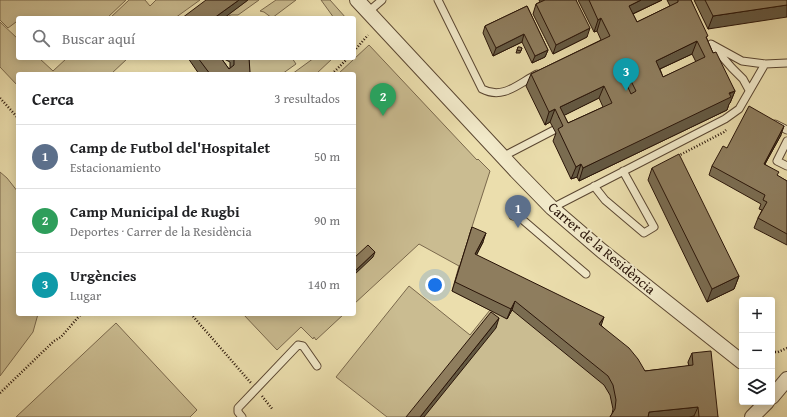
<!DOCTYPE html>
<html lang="es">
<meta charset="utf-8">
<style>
body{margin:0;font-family:"Gentium Book Plus",serif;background:#f2f2f2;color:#202124}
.controls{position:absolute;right:12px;bottom:12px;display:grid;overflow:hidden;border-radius:4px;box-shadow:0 2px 10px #0003}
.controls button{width:36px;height:36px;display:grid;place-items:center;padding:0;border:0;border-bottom:1px solid #e0e0e0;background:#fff;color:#202124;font:20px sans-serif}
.you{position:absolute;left:435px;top:285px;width:14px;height:14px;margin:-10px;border:3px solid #fff;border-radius:50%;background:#1a73e8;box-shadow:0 0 0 6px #1a73e833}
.badge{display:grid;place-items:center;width:26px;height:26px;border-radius:50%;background:#8f2418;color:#fff;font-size:13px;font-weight:700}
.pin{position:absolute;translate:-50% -33px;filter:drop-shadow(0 1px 2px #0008)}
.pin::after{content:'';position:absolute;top:21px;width:14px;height:12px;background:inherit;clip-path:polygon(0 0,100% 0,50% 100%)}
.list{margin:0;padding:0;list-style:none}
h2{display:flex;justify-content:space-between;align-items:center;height:52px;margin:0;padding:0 16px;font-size:17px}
h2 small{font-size:13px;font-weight:400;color:#757577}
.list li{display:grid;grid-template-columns:26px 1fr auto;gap:12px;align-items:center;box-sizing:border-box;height:64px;padding:0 16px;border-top:1px solid #e0e0e0}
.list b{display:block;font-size:15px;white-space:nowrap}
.list p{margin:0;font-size:13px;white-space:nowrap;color:#757577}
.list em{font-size:13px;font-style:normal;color:#757577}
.icon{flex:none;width:22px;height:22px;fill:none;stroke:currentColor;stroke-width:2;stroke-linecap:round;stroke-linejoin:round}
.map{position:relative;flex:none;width:787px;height:417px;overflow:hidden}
.search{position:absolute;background:#fff;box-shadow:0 2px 10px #0003;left:16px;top:16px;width:340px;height:44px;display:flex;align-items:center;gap:10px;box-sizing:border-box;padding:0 14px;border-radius:4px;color:#757577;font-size:15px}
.panel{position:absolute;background:#fff;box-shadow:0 2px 10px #0003;left:16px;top:72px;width:340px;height:244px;border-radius:4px}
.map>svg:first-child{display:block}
.green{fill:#cabc91;stroke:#7a684c}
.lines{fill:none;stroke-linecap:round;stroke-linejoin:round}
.service-casing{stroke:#5a4631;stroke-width:9}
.minor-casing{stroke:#5a4631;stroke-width:16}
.path{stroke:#291408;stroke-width:2.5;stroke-dasharray:1 2;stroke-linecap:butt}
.service{stroke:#f2eaca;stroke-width:7}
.minor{stroke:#f2eaca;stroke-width:14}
.wall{fill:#7a6c51;stroke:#291408;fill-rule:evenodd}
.shaded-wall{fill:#635842;stroke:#291408}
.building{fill:#8e7d5e;stroke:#291408;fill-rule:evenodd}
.labels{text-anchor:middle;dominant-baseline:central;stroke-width:3.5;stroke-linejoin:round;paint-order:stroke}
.street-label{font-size:14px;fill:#291408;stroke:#f2eaca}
</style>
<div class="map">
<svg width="787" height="417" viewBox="0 0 787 417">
<rect width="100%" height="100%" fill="#ebdead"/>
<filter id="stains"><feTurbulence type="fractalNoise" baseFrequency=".005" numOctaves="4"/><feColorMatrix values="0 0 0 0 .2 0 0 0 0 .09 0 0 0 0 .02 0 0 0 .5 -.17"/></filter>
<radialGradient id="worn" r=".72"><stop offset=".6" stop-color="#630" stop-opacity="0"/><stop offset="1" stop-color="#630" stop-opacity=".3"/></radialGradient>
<path class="green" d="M0 0H126L107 18H18V24L16 22 8 28 0 20Z
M129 0H145L150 6 156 0H200L175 18H110Z
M248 0H259L238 15H231L224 18Z
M276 0H296L272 18 264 12 260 11Z
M321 0H330L346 18H334Z
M0 22 18 39V58H39L53 71 67 58H128L111 74H18V86L0 67Z
M369 45 477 160 478 159 490 171 469 236 483 242 472 264 638 374H690L688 362 707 360 694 417H387L336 377 409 286 470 335 490 310 452 291 459 266 419 244 354 304V74H338Z
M248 58H292L296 64 282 74H250Z
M314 58H333L316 74H292Z
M0 172 7 178 18 192V314H38L33 332 0 376Z
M243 314H344L316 340 314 337 313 339 301 327 277 350Z
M116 323 197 410 190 417H16Z"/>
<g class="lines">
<defs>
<path id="service" d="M438 0 482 89C503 100 518 84 537 74
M368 12 382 0
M749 90 743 79 732 68 711 44 742 61 765 64 787 63
M775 124 787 130
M787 141 777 161 787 166
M502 157 554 130
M594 186 605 200 644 233 654 227 623 171
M552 208 725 119 739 109 765 64
M513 216 514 214 517 215 586 274
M242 417 238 412V408L298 345 303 346 317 366"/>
<path id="minor" d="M357 0 516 171 552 208 602 251 742 362
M772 397 787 379
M752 417 767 402"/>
</defs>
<use href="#service" class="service-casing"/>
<use href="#minor" class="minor-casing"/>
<path class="path" d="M354 51 368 35
M332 74 348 58
M0 98 18 118
M678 156 724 132 726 130
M191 314 251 383
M772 352H778L787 348
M0 393 54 341 61 337 81 314
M262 396 273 410"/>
<use href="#service" class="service"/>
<use href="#minor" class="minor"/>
</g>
<path class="wall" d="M539 0H576L587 37 553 54 533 14 536 4 540 2Z
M578 0H662L633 14 637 22 670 6 667 0H691L707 39 713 53 735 91 730 103 729 104 727 110 579 181 577 177 571 179 553 141 556 133 550 122 545 125 526 86 531 74 601 40 597 31 594 32ZM692 54 696 62 663 77 660 69ZM599 98 603 107 568 123 564 115Z
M694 0H787L708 29Z
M527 6 548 50 545 57 532 63 522 42 493 56 483 33 485 26Z
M518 47 522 48 520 53H516Z
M188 58H221L229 69 230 68V62L222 58H249V74H199Z
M781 135 765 164 778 176 787 181V245L754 228 758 218 762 210 759 209 761 204 709 175 712 166 727 148Z
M652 168 739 276 734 289 707 302 648 180Z
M472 227 483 242 476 255 601 325 645 371 689 366 688 362 692 353 718 417H694V416L689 417H610L612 414 613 409 610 395 604 385 512 310 507 319 452 291Z"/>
<path class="shaded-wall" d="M239 0H248L224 18H214Z
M641 0H662L624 18 629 6Z
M787 5V17L708 29 713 16Z
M601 18 597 31 594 32 598 20Z
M590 28 587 37 553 54 556 45Z
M524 34 522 42 493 56 496 48Z
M697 41 692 54 651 73 656 61Z
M548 50 545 57 532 63 535 56Z
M630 79 625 91V81Z
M604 86 599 98 559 118 560 107Z
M735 91 730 103 729 104 727 110 579 181 583 168Z
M555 109 550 122 545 125 549 112Z
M784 126 781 135 760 173 764 164Z
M581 164 577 177 571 179 576 167Z
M486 233 483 242 472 264 475 254Z
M375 252 373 257 354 275V272Z
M739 276 734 289 707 302 712 289Z
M515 301 512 310 507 319 511 309Z
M604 317 601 326 599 324Z
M499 318 496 328 424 417H420Z
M698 407 694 416 689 417H648L649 412Z"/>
<path class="building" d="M206 0H239L214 18H182Z
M545 0H576L590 28 556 45 536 4Z
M589 0H641L629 6 637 22 678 2V0H691L708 36 706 37 713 53 716 52 735 91 729 93 731 97 583 168 581 164 576 167 558 129 563 126 555 109 549 112 531 74 610 36 601 18 598 20ZM697 41 705 57 663 77 656 61ZM630 79 636 91 631 94 625 81ZM604 86 612 103 568 123 560 107Z
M705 0H787V5L713 16Z
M527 6 548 50 535 56 524 34 496 48 485 26Z
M518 47H520L522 48 521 51 517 50Z
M198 58H221L229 69 234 65V58H249L250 72 247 74H210Z
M749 106 784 126 764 164 779 172 777 175 787 181V234L758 218 767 202 763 200 765 195 712 166 723 146 727 148Z
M679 154 739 276 712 289 652 168Z
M472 227 486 233 475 254 604 317 599 324 629 348 638 359 645 371 693 365 692 353 711 351 718 417H699L698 407 649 412 648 417H610L615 409 616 400 613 385 608 376 515 301 511 309 455 282Z
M368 245 375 252 354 272V258Z
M491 312 499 318 420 417H406Z"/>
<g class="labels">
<g class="street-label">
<text transform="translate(602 248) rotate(40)">Carrer de la Residència</text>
</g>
</g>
<rect width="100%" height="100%" filter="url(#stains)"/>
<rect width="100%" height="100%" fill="url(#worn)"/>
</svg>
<div class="controls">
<button>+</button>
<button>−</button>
<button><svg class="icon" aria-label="layers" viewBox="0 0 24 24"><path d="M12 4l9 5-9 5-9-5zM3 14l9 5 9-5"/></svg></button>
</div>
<div class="you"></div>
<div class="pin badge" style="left:518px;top:228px;background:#5c6f8a">1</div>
<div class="pin badge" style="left:383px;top:116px;background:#2e9e5b">2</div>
<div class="pin badge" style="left:626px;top:91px;background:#0f9aa8">3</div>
<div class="search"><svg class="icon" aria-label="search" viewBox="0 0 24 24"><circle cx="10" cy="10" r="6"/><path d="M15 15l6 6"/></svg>Buscar aquí</div>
<section class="panel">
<h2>Cerca<small>3 resultados</small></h2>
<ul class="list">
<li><span class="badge" style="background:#5c6f8a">1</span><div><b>Camp de Futbol del'Hospitalet</b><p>Estacionamiento</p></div><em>50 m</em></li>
<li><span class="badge" style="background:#2e9e5b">2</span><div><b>Camp Municipal de Rugbi</b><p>Deportes · Carrer de la Residència</p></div><em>90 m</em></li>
<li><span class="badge" style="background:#0f9aa8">3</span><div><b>Urgències</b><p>Lugar</p></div><em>140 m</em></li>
</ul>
</section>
</div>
